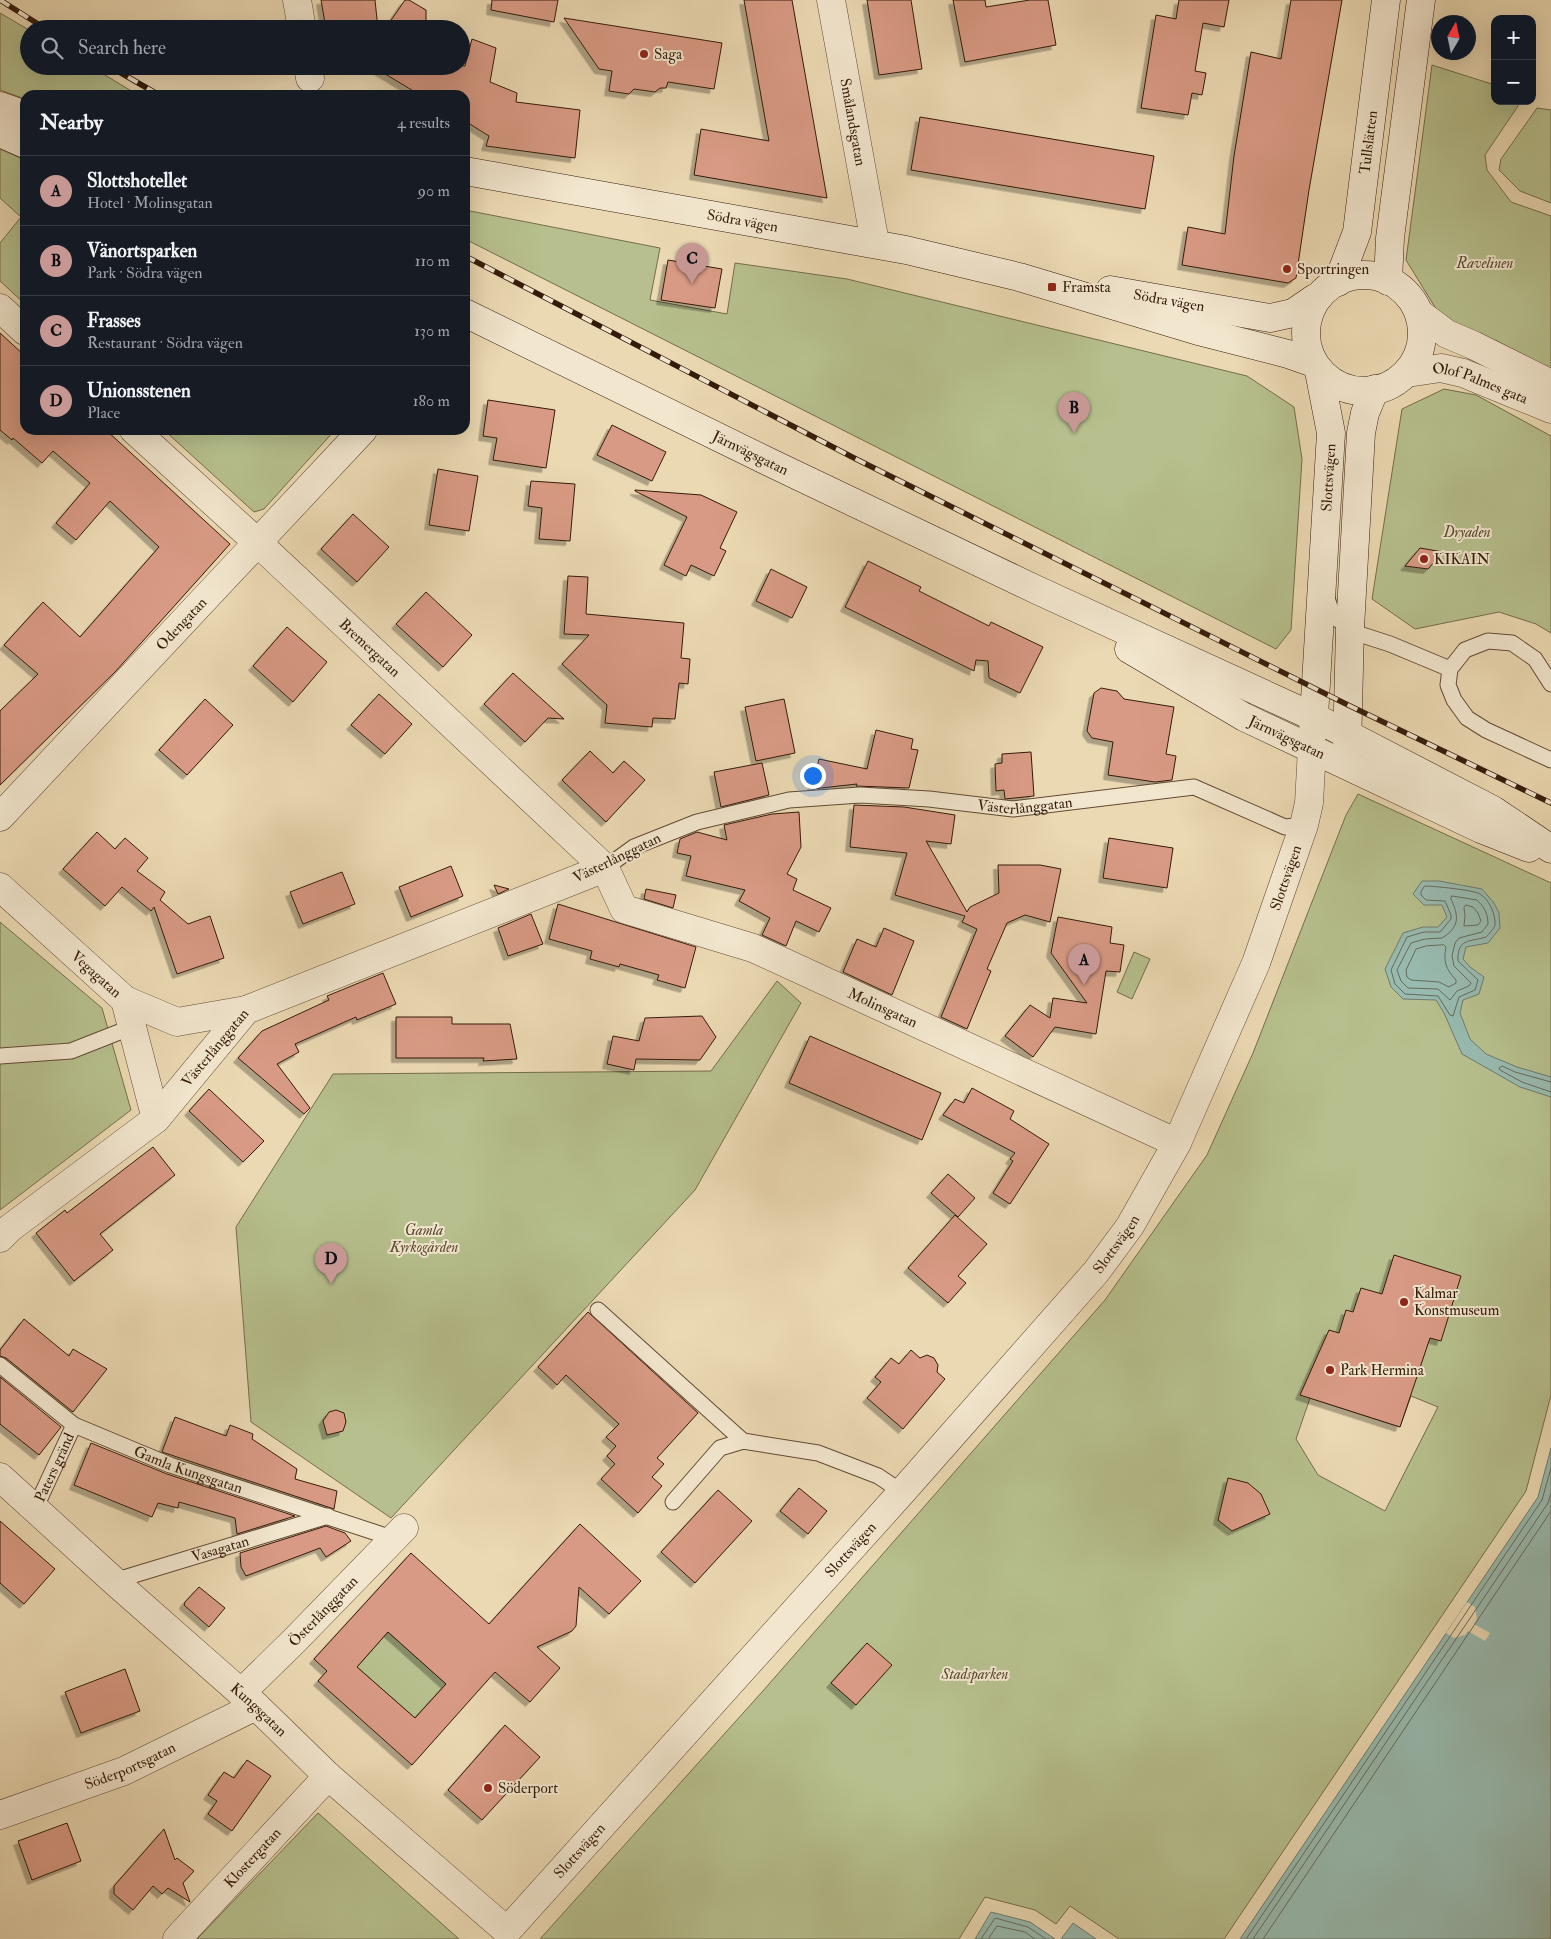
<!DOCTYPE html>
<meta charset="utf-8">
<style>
body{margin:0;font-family:"IM FELL Double Pica",serif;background:#20242c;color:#f1f3f6}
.controls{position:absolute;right:15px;top:15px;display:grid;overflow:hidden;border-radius:10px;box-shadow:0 5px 20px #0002}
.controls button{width:45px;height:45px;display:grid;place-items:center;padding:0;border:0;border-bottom:1px solid #363941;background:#171b24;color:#f1f3f6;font:25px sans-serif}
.compass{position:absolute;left:1431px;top:15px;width:45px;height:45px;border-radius:50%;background:#171b24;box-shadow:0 5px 20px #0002;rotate:9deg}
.you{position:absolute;left:812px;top:775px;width:18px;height:18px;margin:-12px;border:4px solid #fff;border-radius:50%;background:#1a73e8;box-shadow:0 0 0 8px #1a73e833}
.badge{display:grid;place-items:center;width:32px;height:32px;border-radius:50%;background:#c59692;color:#111;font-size:16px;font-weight:700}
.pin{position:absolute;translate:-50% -41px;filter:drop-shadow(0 1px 2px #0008)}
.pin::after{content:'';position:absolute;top:26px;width:18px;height:15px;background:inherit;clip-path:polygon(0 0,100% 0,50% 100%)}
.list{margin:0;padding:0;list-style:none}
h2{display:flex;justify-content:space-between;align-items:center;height:65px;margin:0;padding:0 20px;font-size:21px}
h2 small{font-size:16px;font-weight:400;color:#9ea1a6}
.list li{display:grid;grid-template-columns:32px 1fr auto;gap:15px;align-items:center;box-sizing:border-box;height:70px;padding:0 20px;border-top:1px solid #363941}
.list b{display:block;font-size:19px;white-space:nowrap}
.list p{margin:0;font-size:16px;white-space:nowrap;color:#9ea1a6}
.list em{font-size:16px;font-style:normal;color:#9ea1a6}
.icon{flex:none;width:28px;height:28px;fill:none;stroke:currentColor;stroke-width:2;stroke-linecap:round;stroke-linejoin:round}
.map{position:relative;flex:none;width:1551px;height:1939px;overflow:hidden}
.search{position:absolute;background:#171b24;box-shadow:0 5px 20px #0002;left:20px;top:20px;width:450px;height:55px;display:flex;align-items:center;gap:12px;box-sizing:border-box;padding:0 18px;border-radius:28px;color:#9ea1a6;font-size:19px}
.panel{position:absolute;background:#171b24;box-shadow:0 5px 20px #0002;left:20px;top:90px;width:450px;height:345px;border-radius:15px}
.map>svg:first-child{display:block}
.green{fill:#b6bf8d;stroke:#756d4b;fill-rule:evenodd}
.water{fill:#98baaf;stroke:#707a6d}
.pier{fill:#ebd9b3}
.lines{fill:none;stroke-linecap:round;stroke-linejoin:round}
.shore{stroke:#666a5c;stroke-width:1}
.building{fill:#d89a84;stroke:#341b09;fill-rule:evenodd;filter:url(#shadow)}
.lane-casing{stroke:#624a34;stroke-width:17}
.street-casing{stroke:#624a34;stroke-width:29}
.secondary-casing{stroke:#341b09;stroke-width:29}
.lane{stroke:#f2e6ce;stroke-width:15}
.street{stroke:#f2e6ce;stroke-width:28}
.secondary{stroke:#f2e6ce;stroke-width:28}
.rail-casing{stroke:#341b09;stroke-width:5.5}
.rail{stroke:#f2e6ce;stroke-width:4;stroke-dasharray:11;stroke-linecap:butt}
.poi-dot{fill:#8f2418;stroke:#f2e6ce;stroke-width:2}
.labels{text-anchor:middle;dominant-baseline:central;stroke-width:4;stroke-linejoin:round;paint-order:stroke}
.poi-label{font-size:15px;fill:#341b09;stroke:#f2e6ce;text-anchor:start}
.street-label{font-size:15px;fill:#341b09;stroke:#f2e6ce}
.park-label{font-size:15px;font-style:italic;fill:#5b4c31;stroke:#f2e6ce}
</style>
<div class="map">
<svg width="1551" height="1939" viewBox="0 0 1551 1939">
<defs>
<filter id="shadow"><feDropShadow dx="-4.5" dy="4.5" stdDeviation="0" flood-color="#0004"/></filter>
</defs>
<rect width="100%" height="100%" fill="#ebd9b3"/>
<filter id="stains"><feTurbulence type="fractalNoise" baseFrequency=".004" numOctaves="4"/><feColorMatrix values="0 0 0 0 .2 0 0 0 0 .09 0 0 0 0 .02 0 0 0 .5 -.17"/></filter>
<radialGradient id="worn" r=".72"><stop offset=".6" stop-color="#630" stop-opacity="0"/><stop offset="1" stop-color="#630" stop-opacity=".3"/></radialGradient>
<path class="green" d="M0 13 29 30V66H90L138 95H25V99L0 90Z
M1432 65 1495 85V101H1518V106L1485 155 1487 170 1511 202 1551 216V369L1495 340 1457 329 1441 317 1406 260Z
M1537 108 1551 110V203L1520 191 1499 170 1501 159Z
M0 149 25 160V304L0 281V243L21 217 0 198Z
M465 210 660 248 650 300 727 314 735 263 847 279 1247 376 1294 407 1302 459 1291 630 1276 649 465 239Z
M1444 389 1476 395 1551 436V633L1536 624 1499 612 1415 629 1372 599 1402 409Z
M164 430H335L264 509 254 512Z
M1358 794 1551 883V1395L1526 1491 1224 1939H1119L1070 1906 1056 1924 1035 1910 985 1897 959 1939H540L762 1692 1105 1300 1207 1155 1253 1053 1346 815ZM1411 1396 1438 1407 1385 1511 1318 1475 1296 1439 1310 1398 1400 1427Z
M0 922 102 1008 131 1110 0 1210Z
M1134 952 1150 959 1132 999 1117 992Z
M777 981 801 1003 695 1190 391 1518 251 1422 236 1227 333 1074 711 1071Z
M388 1632 446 1684 415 1718 357 1667Z
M318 1813 459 1939H197Z"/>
<path class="water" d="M1422 881H1439L1482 889 1494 903 1499 913 1500 928 1488 943 1466 947 1463 959 1470 967 1484 977 1479 994 1463 1000 1460 1013 1470 1039 1486 1054 1517 1067 1551 1077V1097L1520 1087 1462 1054 1444 1013 1436 1000 1403 999 1391 987 1385 969 1403 933 1423 927H1438L1447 917 1442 905H1424L1413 894Z
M1551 1448V1939H1240L1538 1497Z
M991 1912 1030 1922 1055 1939H975Z
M1073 1923 1096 1939H1061Z"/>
<path class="pier" d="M1467 1602 1475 1607 1477 1619 1474 1624 1490 1633 1485 1641 1468 1631 1465 1635 1454 1638 1446 1633Z"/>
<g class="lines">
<path class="shore" d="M1425 886C1433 886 1474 890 1480 894 1489 899 1496 915 1495 925 1494 929 1489 934 1486 937 1470 942 1457 938 1458 961L1478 980 1475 990 1459 997 1453 1016 1450 1015 1438 996 1405 994 1395 984 1391 970 1407 937 1424 932H1440L1451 919V915L1445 901 1426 900 1421 895V892Z
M1452 896 1477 900C1484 907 1488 913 1488 924L1482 932 1459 938 1455 943 1452 956 1454 966 1471 983 1469 986 1457 991 1450 1000 1438 989 1408 988 1401 981 1397 970 1411 943 1425 939 1442 938C1460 927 1459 916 1451 899Z
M1466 905 1473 907 1478 913 1481 921 1478 925 1464 926 1465 916 1464 908Z
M1444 945 1446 947C1443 962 1446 969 1456 980V983L1449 987 1439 982 1411 980 1407 977 1406 970 1416 949 1426 946Z
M1551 1082 1515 1072 1502 1066 1499 1068 1500 1070 1522 1082 1551 1092
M981 1939 995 1918 1028 1927 1046 1939
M988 1939 997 1926 1025 1932 1035 1939
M1246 1939 1542 1500 1551 1468
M1253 1939 1548 1503 1551 1493
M1263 1939 1551 1511"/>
</g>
<path class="building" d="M321 0H375L378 29H326Z
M405 0H409L426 10V26L421 29H385Z
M492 0H558L554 22 491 10Z
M744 0H792L827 198 694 175 701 129 769 141Z
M867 0H911L922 69 879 75Z
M953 0H985L986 7 1030 0H1048L1056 45 965 62Z
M1179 0H1229L1224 27 1203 23 1195 71 1206 73 1202 95 1192 93 1188 115 1141 108 1156 15 1176 19Z
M1291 0H1342L1309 190 1296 278 1288 283 1182 265 1188 227 1225 234 1234 156 1251 52 1281 59Z
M564 18 722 43 714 89 668 82 666 88H660L655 92 634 89 629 94 609 91 612 71 599 69Z
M472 39 496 48 490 82 517 93 516 102 580 110 575 158 486 146 489 136 465 121V95H420L372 66H465Z
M920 117 1154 156 1145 209 911 170Z
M668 260 722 269 715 308 661 300Z
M0 333 25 356V430H106L230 544 115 672 0 785V711L38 674 4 645 43 602 80 637 159 547 110 501 76 540 56 523 90 483 53 451 42 463 13 438 12 440 0 430Z
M488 400 555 410 546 468 493 460 497 438 483 436Z
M612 425 666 452 652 481 597 455Z
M438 469 478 476 469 531 429 525Z
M531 481 575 484 570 541 539 539 542 508 528 506Z
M635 490 701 495 737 512 720 548 726 551 714 576 691 565 686 576 664 565 687 517 635 491Z
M353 514 389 547 357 582 321 549Z
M1420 548 1443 552 1428 569 1405 566Z
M868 561 921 587 919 591 989 626 991 622 1043 647 1020 693 989 678 988 661 976 660 974 671 845 607Z
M771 569 807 587 792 618 756 601Z
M568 576 588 577 586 614 684 623 681 658 690 659 688 684 679 683 675 719 653 718 652 727 605 723 607 705 562 664 589 635 564 634Z
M426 592 472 635 443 667 396 624Z
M287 627 327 662 293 702 253 666Z
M513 673 564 719 548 718 525 742 484 704Z
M1101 688 1117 691 1124 699 1174 707 1166 754 1176 756 1172 780 1155 782 1108 775 1113 742 1092 738 1087 731 1094 693Z
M379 694 412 724 385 754 351 725Z
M205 699 233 725 187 775 159 750Z
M784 699 795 753 756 761 745 707Z
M876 730 913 739 911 749 918 750 909 788 856 786 857 784 812 789 819 759 867 769Z
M590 751 613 773 624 761 645 780 606 822 562 780Z
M1031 752 1034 796 1005 799 1004 790 996 791 995 764 1002 763V754Z
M762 763 769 795 721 807 714 772Z
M854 805 904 807 955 815 951 844 926 841 967 912 970 907 999 893 998 865H1040L1061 869 1050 922 1025 915 1007 923 987 969 991 971 967 1029 941 1017 977 929 962 922 965 916 895 895 907 853 850 847Z
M799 812 801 847 787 874 797 879 793 890 831 908 819 932 796 921 786 946 762 935 770 918 739 901 745 890 686 876 691 856 677 853 680 839 697 832 727 840 724 825 772 814Z
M97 832 115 849 125 838 148 858 137 871 165 892 160 900 188 924 210 916 224 958 177 974 154 907 151 911 122 887 105 906 63 869Z
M1109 838 1173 848 1167 888 1103 878Z
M451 866 463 896 411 917 399 887Z
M342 872 355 904 303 924 290 892Z
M494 885 509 889 498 894Z
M646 889 676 895 673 908 644 899Z
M558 904 696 947 685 988 657 980 659 975 620 964 619 967 590 959 592 951 549 939Z
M531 914 543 944 508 956 498 928Z
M1058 917 1112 927 1110 943 1124 945 1120 972 1106 971 1096 1034 1055 1027 1033 1057 1005 1036 1030 1005 1050 1018 1053 998 1087 1003 1051 953Z
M884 928 914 941 892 995 843 972 857 939 876 947Z
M383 973 396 1004 357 1020 356 1017 295 1044 299 1052 277 1064 310 1108 304 1114 238 1058 262 1031 329 1000 327 996Z
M702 1016 716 1037 700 1060 636 1059 634 1070 607 1064 613 1036 639 1041 645 1018Z
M396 1017H452V1024H510L517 1059 483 1061 484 1058H396Z
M810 1036 941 1093 922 1140 789 1083Z
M972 1088 1014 1111 1010 1119 1049 1144 1010 1204 993 1193 1013 1161 1010 1159 1015 1153 943 1115 955 1099 964 1103Z
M209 1089 264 1141 243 1162 189 1111Z
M153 1147 175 1175 100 1234 113 1250 74 1281 36 1233 65 1210 67 1213Z
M948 1174 975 1198 958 1217 931 1193Z
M955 1215 987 1244 958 1276 966 1283 948 1303 908 1268Z
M1394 1255 1461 1276 1441 1341 1430 1338 1400 1427 1300 1395 1329 1330 1339 1333 1346 1310 1353 1312 1361 1288 1382 1294Z
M588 1312 698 1413 657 1458 664 1464 652 1477 662 1486 638 1513 601 1479 615 1464 607 1456 616 1446 606 1437 619 1424 566 1375 557 1385 538 1367Z
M24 1319 69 1356 73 1349 107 1369 73 1412 6 1358 0 1356V1350Z
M911 1350 920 1358 927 1355 934 1358 938 1365 937 1372 945 1379 903 1429 867 1398 881 1382 875 1377 891 1358 899 1364Z
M0 1377 61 1427 39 1455 0 1424Z
M336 1410 344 1413 346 1422 343 1431 327 1435 323 1421 329 1412Z
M175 1417 226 1436 230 1425 253 1434 252 1439 297 1469 295 1479 337 1491 334 1509 162 1452Z
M91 1443 167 1474 295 1516 237 1534 235 1518 179 1502 178 1508 158 1503 152 1517 74 1485Z
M1228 1478 1248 1483 1261 1494 1270 1514 1232 1531 1218 1520Z
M799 1488 827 1511 808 1534 780 1511Z
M718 1490 752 1521 695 1583 661 1552Z
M0 1521 55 1569 24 1604 0 1583Z
M580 1524 641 1581 609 1614 579 1587 576 1626 572 1631 537 1647 560 1668 530 1702 495 1672 412 1765 318 1681 327 1671 314 1659 411 1553 489 1624ZM388 1632 446 1684 415 1718 357 1667Z
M326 1526 345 1533 351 1541 326 1557 320 1548 246 1576 241 1567 240 1553Z
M199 1587 225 1608 209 1627 184 1605 185 1602Z
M867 1643 892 1665 856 1705 831 1683Z
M125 1669 140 1711 81 1733 65 1692Z
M505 1725 540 1757 482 1820 448 1790Z
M247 1760 271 1776 232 1831 208 1814 217 1801 208 1795 224 1772 234 1778Z
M67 1823 81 1861 32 1880 18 1841Z
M164 1829 175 1860 177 1858 194 1871 183 1883 190 1902 168 1888 162 1894 153 1886 133 1910 114 1894V1886Z"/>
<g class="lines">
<defs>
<g id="lane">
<path d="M1327 598 1333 616 1356 633 1390 644 1450 669"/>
<path d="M1551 684 1535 659 1512 643 1488 641 1465 650 1450 669 1448 685 1454 700 1467 718 1486 730 1551 760"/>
<path id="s1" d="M605 868 634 847 697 822 789 800 860 795 929 799 1013 809 1194 787 1285 827 1304 825"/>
<path d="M0 1056 71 1051 132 1027"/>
<path d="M598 1310 743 1441"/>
<path id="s2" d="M0 1365 74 1425 170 1465 395 1539"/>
<path d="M673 1502 720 1448 743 1441 818 1453 878 1476 902 1492"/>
<path id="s3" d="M35 1509 74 1425"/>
<path id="s4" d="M114 1581 328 1516"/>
</g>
<g id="street">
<path d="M297 0 302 29"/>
<path id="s5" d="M831 0 875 243"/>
<path d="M308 66 310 78"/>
<path d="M0 308 25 331"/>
<path d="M1419 313 1447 334 1473 345 1551 384"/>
<path id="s6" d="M1407 373 1441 368 1463 373 1551 409"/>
<path id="s7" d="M134 430 258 543 605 868 624 909 753 948 1177 1143"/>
<path id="s8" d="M0 817 363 430"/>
<path id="s9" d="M0 887 125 1000 156 1119"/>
<path d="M125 1000 177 1022 246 1010"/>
<path id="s10" d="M0 1238 10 1228 156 1119 246 1010 605 868"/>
<path id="s11" d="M0 1477 114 1581 256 1706 328 1776 507 1931 902 1492 1096 1272 1130 1226 1177 1143 1256 963 1304 825 1309 803 1312 749"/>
<path id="s12" d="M241 1693 295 1640 404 1528"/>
<path id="s13" d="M0 1815 124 1771 256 1706"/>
<path id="s14" d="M177 1939 328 1776"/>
</g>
<g id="secondary">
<path d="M0 106 25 115"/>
<path d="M0 133 25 144"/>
<path id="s15" d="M465 171 906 250 1019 277 1202 332 1288 354 1311 362"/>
<circle cx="1364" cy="333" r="58"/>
<path d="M1388 281 1390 238 1421 0"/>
<path id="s16" d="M1338 282 1357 232 1386 0"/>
<path id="s17" d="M1110 290 1270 318 1293 313 1315 298"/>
<path id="s18" d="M465 313 769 462 1037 590 1314 717 1493 810 1551 849"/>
<path id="s19" d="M1129 649 1244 717 1481 829 1529 848"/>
<path id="s20" d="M1313 733 1331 433 1319 371"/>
<path d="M1347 749 1350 628 1361 433 1365 413 1375 389"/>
</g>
</defs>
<use href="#lane" class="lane-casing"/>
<use href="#street" class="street-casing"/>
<use href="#secondary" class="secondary-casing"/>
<use href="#lane" class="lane"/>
<use href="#street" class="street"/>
<use href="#secondary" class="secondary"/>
<defs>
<path id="rail" d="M0 0 46 29
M109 66 159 95
M465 256 856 459 1348 705 1551 803"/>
</defs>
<use href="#rail" class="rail-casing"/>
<use href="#rail" class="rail"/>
</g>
<g class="poi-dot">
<circle cx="644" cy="54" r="5"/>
<circle cx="1287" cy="269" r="5"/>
<rect x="1047" y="282" width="10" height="10" rx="2.5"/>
<circle cx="1424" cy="559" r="5"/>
<circle cx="1404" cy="1302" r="5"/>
<circle cx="1330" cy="1370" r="5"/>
<circle cx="488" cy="1788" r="5"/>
</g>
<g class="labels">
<g class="poi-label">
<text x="654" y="54">Saga</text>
<text x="1297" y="269">Sportringen</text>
<text x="1062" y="287">Framsta</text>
<text x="1434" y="559">KIKAIN</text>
<text x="1414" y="1293">Kalmar<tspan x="1414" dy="17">Konstmuseum</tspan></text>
<text x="1340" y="1370">Park Hermina</text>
<text x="498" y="1788">Söderport</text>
</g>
<g class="street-label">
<text stroke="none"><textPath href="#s5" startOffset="124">Smålandsgatan</textPath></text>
<text stroke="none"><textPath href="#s16" startOffset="144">Tullslätten</textPath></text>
<text stroke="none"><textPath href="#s15" startOffset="282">Södra vägen</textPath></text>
<text stroke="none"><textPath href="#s17" startOffset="60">Södra vägen</textPath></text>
<text stroke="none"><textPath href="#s6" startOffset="76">Olof Palmes gata</textPath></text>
<text stroke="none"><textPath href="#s18" startOffset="318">Järnvägsgatan</textPath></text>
<text stroke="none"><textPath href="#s20" startOffset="256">Slottsvägen</textPath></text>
<text stroke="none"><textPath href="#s8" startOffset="265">Odengatan</textPath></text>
<text stroke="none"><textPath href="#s7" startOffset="321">Bremergatan</textPath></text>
<text stroke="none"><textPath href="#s19" startOffset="181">Järnvägsgatan</textPath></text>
<text stroke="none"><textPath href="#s1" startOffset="435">Västerlånggatan</textPath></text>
<text transform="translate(617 858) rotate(-26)">Västerlånggatan</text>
<text stroke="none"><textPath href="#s11" startOffset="2004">Slottsvägen</textPath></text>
<text stroke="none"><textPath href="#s9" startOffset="130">Vegagatan</textPath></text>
<text stroke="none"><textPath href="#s7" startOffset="966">Molinsgatan</textPath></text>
<text stroke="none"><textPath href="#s10" startOffset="289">Västerlånggatan</textPath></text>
<text stroke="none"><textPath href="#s11" startOffset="1599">Slottsvägen</textPath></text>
<text stroke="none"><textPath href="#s3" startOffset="46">Paters gränd</textPath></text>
<text stroke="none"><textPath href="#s2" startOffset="218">Gamla Kungsgatan</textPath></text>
<text stroke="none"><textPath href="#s4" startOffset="111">Vasagatan</textPath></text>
<text stroke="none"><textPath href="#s11" startOffset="1194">Slottsvägen</textPath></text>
<text stroke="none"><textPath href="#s12" startOffset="116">Österlånggatan</textPath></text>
<text stroke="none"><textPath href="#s11" startOffset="348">Kungsgatan</textPath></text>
<text stroke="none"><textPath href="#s13" startOffset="139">Söderportsgatan</textPath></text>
<text stroke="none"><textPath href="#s11" startOffset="789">Slottsvägen</textPath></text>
<text stroke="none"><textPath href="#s14" startOffset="111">Klostergatan</textPath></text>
</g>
<g class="park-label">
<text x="1485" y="263">Ravelinen</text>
<text x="1467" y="532">Dryaden</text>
<text x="424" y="1230">Gamla<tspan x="424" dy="17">Kyrkogården</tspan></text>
<text x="975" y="1674">Stadsparken</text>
</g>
</g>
<rect width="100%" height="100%" filter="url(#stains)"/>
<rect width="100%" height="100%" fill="url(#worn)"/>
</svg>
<div class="controls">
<button>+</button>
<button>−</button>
</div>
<svg class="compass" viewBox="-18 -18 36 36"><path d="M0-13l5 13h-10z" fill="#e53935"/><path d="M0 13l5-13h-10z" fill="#9ea1a6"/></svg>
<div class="you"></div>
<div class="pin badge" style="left:1084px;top:985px">A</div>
<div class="pin badge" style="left:1074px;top:433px">B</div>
<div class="pin badge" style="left:692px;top:284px">C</div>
<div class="pin badge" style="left:331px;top:1284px">D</div>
<div class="search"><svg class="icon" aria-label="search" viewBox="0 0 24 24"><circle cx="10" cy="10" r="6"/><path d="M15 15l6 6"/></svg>Search here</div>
<section class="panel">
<h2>Nearby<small>4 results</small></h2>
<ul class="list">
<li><span class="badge">A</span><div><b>Slottshotellet</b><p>Hotel · Molinsgatan</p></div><em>90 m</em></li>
<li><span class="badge">B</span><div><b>Vänortsparken</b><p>Park · Södra vägen</p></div><em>110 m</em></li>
<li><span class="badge">C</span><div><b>Frasses</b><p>Restaurant · Södra vägen</p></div><em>130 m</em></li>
<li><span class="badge">D</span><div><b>Unionsstenen</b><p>Place</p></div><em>180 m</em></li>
</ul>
</section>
</div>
